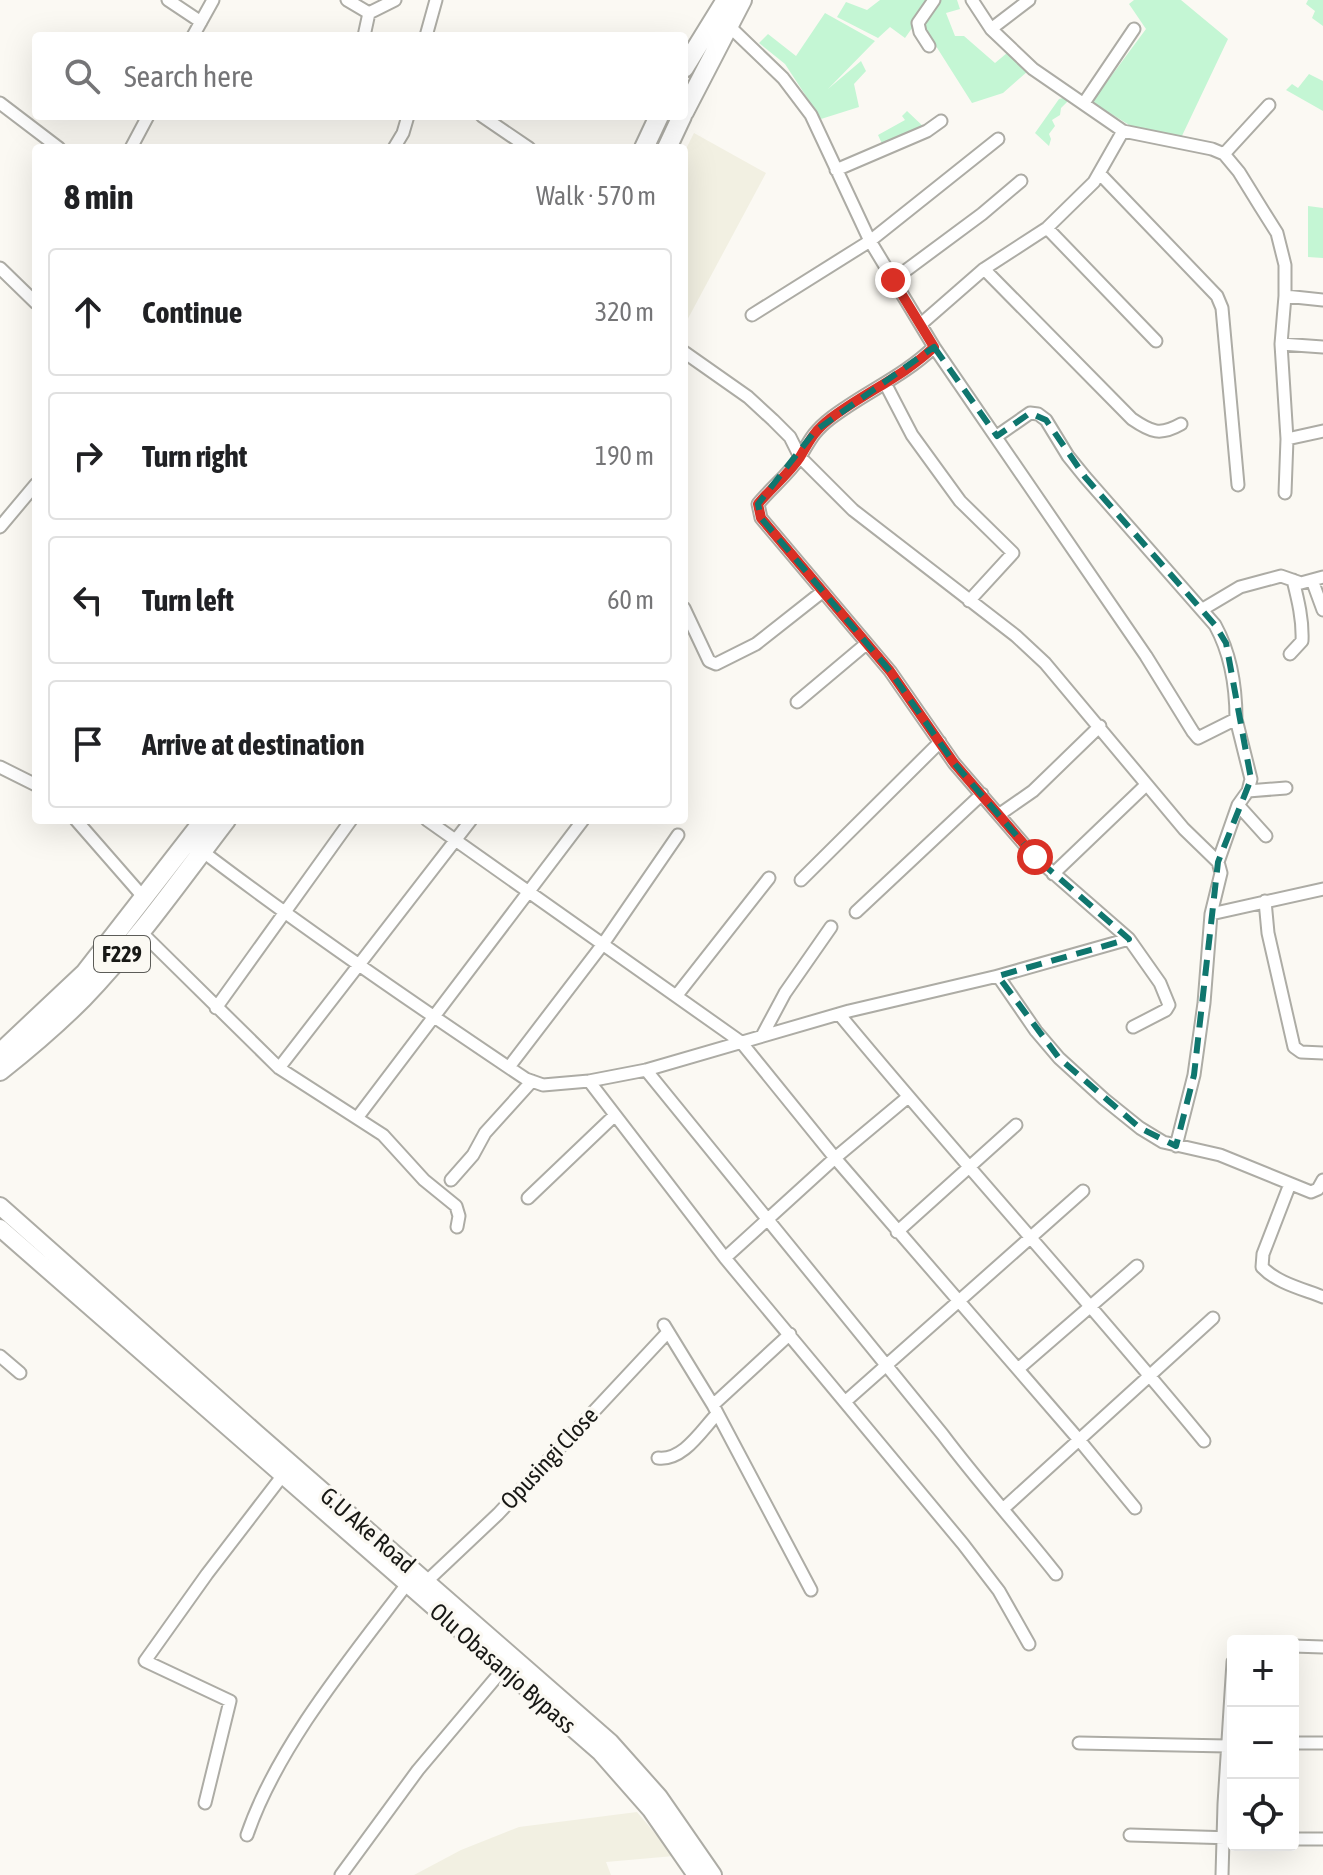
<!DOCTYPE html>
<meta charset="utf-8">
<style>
body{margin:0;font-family:"Asap Condensed",sans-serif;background:#f6f6f6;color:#202124}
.controls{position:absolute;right:24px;bottom:24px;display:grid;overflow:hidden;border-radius:8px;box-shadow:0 8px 32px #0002}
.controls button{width:72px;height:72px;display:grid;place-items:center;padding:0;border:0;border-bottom:2px solid #e0e0e0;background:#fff;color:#202124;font:40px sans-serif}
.stop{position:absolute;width:24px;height:24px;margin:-18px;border:6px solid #d93025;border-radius:50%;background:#fff}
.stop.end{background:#d93025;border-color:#fff;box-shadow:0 2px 8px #0008}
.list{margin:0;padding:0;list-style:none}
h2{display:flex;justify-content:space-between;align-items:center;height:104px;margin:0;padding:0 32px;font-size:34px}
h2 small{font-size:26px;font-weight:400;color:#757577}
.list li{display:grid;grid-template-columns:52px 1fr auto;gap:24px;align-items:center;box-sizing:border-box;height:128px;margin:0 16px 16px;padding:0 16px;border:2px solid #e0e0e0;border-radius:8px}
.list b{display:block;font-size:30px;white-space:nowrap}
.list em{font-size:26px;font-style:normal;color:#757577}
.icon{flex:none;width:44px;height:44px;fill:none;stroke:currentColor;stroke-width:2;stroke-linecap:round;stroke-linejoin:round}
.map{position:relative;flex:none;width:1323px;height:1875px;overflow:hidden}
.search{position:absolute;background:#fff;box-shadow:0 8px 32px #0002;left:32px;top:32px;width:656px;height:88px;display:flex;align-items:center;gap:20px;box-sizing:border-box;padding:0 28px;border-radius:8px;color:#757577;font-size:30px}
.panel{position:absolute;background:#fff;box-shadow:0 8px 32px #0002;left:32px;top:144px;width:656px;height:680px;border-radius:8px}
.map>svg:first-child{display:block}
.built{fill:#f2f0e2}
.green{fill:#c4f6d4}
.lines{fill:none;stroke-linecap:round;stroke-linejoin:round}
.minor-casing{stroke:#adaca5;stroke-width:15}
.secondary-casing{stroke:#adaca5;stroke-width:20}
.primary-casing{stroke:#adaca5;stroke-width:22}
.minor{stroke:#fff;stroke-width:11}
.secondary{stroke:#fff;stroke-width:16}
.primary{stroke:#fff;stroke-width:18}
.route{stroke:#d93025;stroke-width:10}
.marked{fill:none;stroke:#0f766e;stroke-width:6;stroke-dasharray:16 10;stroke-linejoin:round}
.labels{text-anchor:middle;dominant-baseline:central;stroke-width:7;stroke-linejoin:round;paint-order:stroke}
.shield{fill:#fbf9f3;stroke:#5c5c58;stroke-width:2}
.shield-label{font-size:22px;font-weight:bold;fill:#181815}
.street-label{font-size:24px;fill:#181815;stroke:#fbf9f3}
</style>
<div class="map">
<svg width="1323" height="1875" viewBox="0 0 1323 1875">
<rect width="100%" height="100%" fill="#fbf9f3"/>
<path class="built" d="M694 133 766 173 684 326V153Z
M637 1812 674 1856 606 1862 611 1875H414L461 1850 519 1827Z"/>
<path class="green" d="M880 0H932L905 38 890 27 878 38 837 17 846 2 867 10Z
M941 0H957L960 9 946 13 955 36H964L995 63 1007 53 1028 71 1003 93 972 103 922 24Z
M1134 0H1181L1228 39 1180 140 1142 133 1092 102 1146 29 1129 4Z
M1308 0H1323V26L1312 18 1315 11 1306 4Z
M825 13 875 41 828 89 861 61 866 71 854 84 859 107 821 119 785 64 759 43 768 34 796 56Z
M1309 74 1323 81V111L1286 90 1292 84 1298 88Z
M1067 97V102L1061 108 1060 115 1052 120 1055 126 1049 134 1051 139 1049 146 1035 133 1059 99Z
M907 111 926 129 884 148 878 135 905 120 902 116Z
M1308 206 1323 208V258L1308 257Z"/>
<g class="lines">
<defs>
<path id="minor" d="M168 0 201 22
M347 0 369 13
M972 0 991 29 1033 69 1123 131 1212 149 1224 154 1239 172 1260 206 1277 233 1285 265V296L1281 344 1287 439 1285 493
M369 13 395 0
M728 25 783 78 811 115 870 241 934 347 1146 656 1193 732 1198 738 1236 719 1251 779 1248 791 1238 805 1218 862
M991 29 1029 0
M193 36 213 0
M364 36 369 13
M426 36 436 0
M929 46 920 32 918 23 934 0
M0 103 59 148
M1084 103 1134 29
M482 116 529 148
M1123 131 1094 182 1047 228 984 269 1132 419C1151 432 1160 436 1181 424
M131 148 148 116
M394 148 403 133 408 116
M1224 154 1269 105
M836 170 927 131 941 121
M1100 174 1217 296 1222 308 1238 485
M1047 228 1156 341
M0 268 36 303
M893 280 982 214 1021 181
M1285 296 1323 300
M752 315 870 241 998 139
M921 324 984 269
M1281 344 1323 347
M934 347C903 377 865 392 831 418 814 431 810 440 800 457 789 474 771 488 758 504L761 518 890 671 954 763 1035 857 1129 939 1160 983 1169 1005 1166 1010 1133 1027
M684 352 748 397 773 420 790 437 800 457 853 510 1016 636 1045 663 1184 829 1218 862 1221 873 1211 914 1204 1003 1194 1075 1176 1146
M886 385 912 435 960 501 1013 553 969 601
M997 436 1030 413 1038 414 1046 420 1068 456 1085 477 1215 625C1231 654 1236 687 1236 719
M1287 439 1323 431
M0 527 36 484
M1312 580 1323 610
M684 608 709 661 716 664 756 644 822 592
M1203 609 1240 587 1266 580 1281 576 1301 583 1323 577
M1290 654 1302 641C1303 620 1298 600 1293 580
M797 702 866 644
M0 767 36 785
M1248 791 1286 788
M1238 805 1266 836
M1000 814 1033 791 1100 726
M76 820 145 899
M427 820 741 1042 835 1158 1080 1441 1135 1508
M202 851C307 931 417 1006 526 1079L543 1085 589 1081 646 1070 849 1011 998 976 1129 939
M1053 874 1146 785
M801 880 940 742
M1265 901 1268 933 1294 1047 1301 1052 1323 1053
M856 912 982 794
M1211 914 1323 889
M141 932 279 1068 383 1135 424 1180 456 1206 459 1216 457 1227
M998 976 1036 1031 1059 1058 1104 1099 1140 1128 1163 1142 1220 1155 1311 1192 1318 1189 1323 1180
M677 995 769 878
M216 1008 351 820
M839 1014C958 1158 1085 1296 1204 1441
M762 1036 785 993 831 927
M509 1067 603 944 678 835
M279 1068 471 820
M646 1070 943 1435C979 1483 1019 1527 1056 1574
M589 1081 725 1258 963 1544 999 1591 1029 1644
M357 1118 583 820
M451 1180 473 1155 485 1133 532 1081
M1290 1184 1263 1254 1262 1267C1277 1283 1303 1289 1323 1297
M528 1198 615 1115
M897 1232 1016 1125
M725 1258 835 1158 908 1097
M664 1325 713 1405 811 1590
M0 1356 20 1373
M1018 1369 1137 1266
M846 1401 1083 1191
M713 1405 790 1334
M658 1458C683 1461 701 1431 717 1414
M1004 1508 1213 1318
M427 1581 498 1514 668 1332
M1293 1646 1323 1647
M1079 1743 1227 1746 1232 1744
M1293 1743H1323
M205 1803 230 1701 145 1661 207 1574 283 1475
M247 1835C277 1747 350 1659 407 1584
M1130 1835 1233 1838
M1293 1839H1323
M341 1875 418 1770 504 1668
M1222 1875 1224 1804 1233 1662"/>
<path id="secondary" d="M0 1206 256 1433 610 1742 659 1797 713 1875
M0 1228 600 1752 651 1810 696 1875"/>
<path id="primary" d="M684 68 726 0
M684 112 742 0
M644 148 659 116
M667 148 682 116
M0 1053 85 973 204 820
M0 1071C29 1048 57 1024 83 998 136 943 180 880 226 820"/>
</defs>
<use href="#minor" class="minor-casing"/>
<use href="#secondary" class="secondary-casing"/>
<use href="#primary" class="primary-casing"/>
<use href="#minor" class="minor"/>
<use href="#secondary" class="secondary"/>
<use href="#primary" class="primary"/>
</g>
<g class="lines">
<path class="route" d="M893 280 934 347C903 377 865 392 831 418 814 431 810 440 800 457 789 474 771 488 758 504L761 518 890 671 954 763 1035 857"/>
</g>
<path class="marked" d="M934 347 997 436 1030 413 1046 420 1085 477 1215 625 1226 643 1251 779 1218 862 1194 1075 1176 1146 1140 1128 1059 1058 998 976 1129 939 1035 857 954 763 890 671 761 518 758 504 815 431Z"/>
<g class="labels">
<rect class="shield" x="94" y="936" width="56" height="36" rx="6"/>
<g class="shield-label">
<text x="122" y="954">F229</text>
</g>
<g class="street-label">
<text transform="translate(549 1458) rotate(-47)">Opusingi Close</text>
<text transform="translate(368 1530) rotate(41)">G.U Ake Road</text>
<text transform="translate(503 1668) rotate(41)">Olu Obasanjo Bypass</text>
</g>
</g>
</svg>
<div class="controls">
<button>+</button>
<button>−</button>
<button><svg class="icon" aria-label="locate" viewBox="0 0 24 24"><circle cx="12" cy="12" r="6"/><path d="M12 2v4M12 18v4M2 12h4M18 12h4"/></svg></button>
</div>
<div class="stop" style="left:1035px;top:857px"></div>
<div class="stop end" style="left:893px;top:280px"></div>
<div class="search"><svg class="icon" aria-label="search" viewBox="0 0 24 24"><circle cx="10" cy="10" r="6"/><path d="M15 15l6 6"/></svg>Search here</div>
<section class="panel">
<h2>8 min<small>Walk · 570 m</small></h2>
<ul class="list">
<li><svg class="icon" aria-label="ahead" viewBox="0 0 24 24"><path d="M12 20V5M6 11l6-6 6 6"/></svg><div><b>Continue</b></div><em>320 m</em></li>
<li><svg class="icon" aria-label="right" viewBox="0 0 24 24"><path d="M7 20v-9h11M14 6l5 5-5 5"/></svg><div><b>Turn right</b></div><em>190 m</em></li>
<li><svg class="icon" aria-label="left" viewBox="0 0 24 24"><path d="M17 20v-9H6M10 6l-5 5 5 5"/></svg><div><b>Turn left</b></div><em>60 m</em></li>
<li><svg class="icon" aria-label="arrive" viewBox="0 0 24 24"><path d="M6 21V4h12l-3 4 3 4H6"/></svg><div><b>Arrive at destination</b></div></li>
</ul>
</section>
</div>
